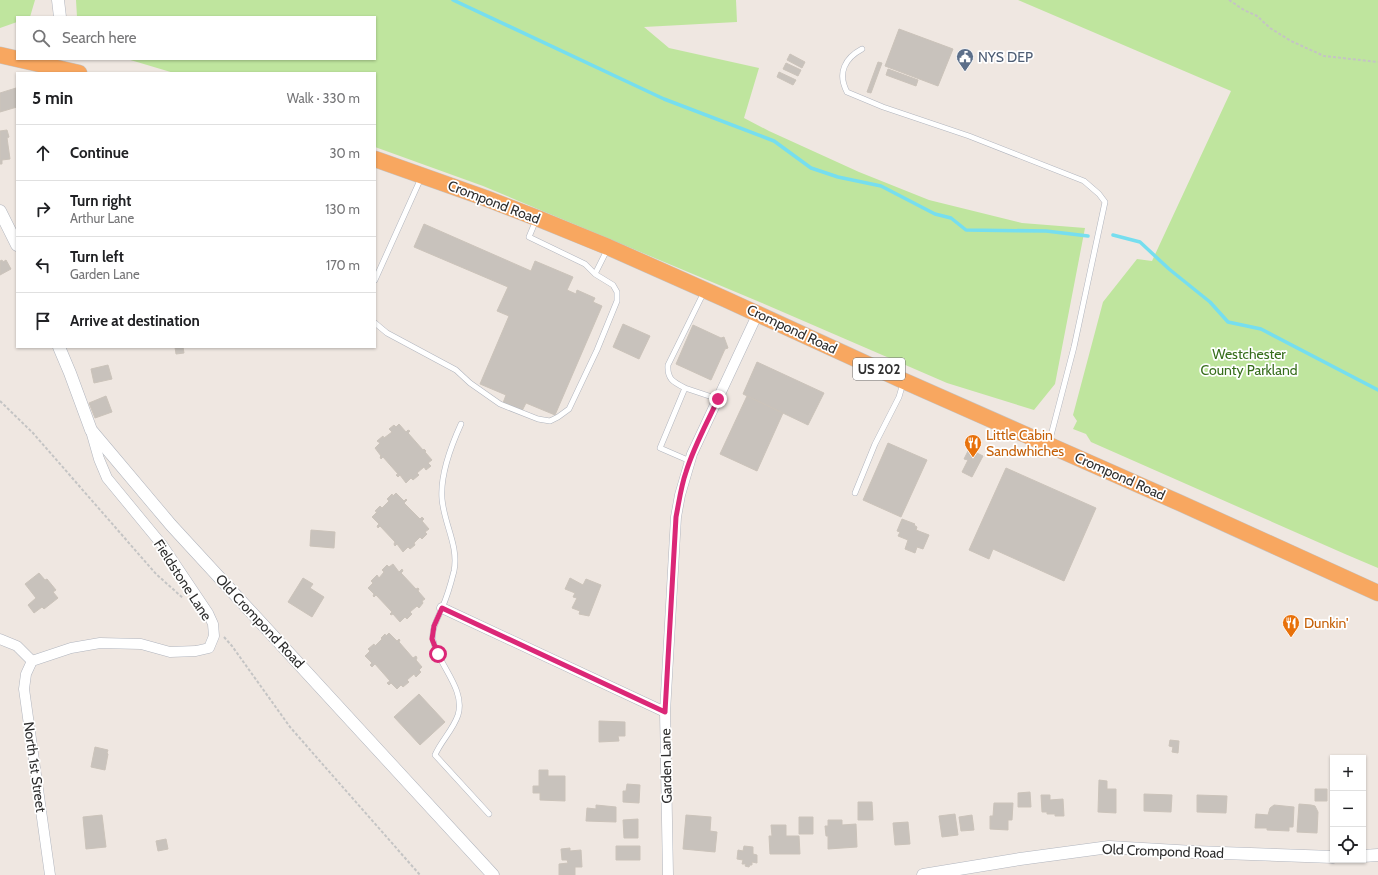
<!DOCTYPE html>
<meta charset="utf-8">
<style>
body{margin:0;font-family:Cabin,sans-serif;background:#f2f2f2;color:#202124}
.controls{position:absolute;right:12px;bottom:12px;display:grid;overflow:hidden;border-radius:0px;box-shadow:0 1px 3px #0004}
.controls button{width:36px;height:36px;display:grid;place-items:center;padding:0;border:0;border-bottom:1px solid #e0e0e0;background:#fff;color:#202124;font:20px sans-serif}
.stop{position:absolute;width:12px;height:12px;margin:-9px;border:3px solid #db2777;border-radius:50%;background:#fff}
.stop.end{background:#db2777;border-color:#fff;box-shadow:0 1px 4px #0008}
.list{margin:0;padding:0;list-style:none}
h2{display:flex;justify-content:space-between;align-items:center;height:52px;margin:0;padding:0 16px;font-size:17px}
h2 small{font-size:13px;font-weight:400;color:#757577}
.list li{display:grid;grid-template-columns:26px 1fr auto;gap:12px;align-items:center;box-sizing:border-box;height:56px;padding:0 16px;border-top:1px solid #e0e0e0}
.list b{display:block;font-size:15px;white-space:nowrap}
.list p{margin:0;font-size:13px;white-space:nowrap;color:#757577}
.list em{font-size:13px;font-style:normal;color:#757577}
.icon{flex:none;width:22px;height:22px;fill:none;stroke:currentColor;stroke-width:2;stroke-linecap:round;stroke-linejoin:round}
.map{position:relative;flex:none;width:1378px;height:875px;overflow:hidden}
.search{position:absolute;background:#fff;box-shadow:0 1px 3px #0004;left:16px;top:16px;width:360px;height:44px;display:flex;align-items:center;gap:10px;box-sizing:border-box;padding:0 14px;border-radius:0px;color:#757577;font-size:15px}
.panel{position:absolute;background:#fff;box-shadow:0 1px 3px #0004;left:16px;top:72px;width:360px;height:276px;border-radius:0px}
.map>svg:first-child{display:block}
.green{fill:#bfe59e}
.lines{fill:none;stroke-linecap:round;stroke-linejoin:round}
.stream{stroke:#76deef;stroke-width:3.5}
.building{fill:#c8c2bc;stroke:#cbc3ba}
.service-casing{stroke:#b1b5be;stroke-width:6}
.minor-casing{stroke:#b1b5be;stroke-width:11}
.tertiary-casing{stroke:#b1b5be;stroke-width:13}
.trunk-casing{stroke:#c4c4c4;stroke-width:17}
.path{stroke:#c4c4c4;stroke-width:2;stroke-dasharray:3 2;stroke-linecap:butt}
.service{stroke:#fff;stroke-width:5}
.minor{stroke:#fff;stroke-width:10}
.tertiary{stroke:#fff;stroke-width:12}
.trunk{stroke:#f8a760;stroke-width:16}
.route{stroke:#db2777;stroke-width:5}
.labels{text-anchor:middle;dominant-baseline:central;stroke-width:3.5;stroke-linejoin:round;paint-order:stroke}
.shield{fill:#fff;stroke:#6d6d6d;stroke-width:1}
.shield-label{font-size:13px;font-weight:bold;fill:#2e2e2e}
.service-label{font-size:14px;fill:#4e5e75;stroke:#fff;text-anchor:start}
.street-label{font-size:14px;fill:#2e2e2e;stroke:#fff}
.park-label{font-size:14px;fill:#366d1b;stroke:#fff}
.food-label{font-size:14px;fill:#c56008;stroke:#fff;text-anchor:start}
</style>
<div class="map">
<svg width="1378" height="875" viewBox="0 0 1378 875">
<rect width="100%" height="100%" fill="#efe7e1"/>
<path class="green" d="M0 0H35L30 17H17V22L0 28Z
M76 0H736L737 22 644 27 669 48 759 68 744 118 769 131 859 172 929 200 1022 223 1085 228 1055 384 1034 410 947 383 762 303 483 186 375 147V73H174L127 59H375V17H77Z
M1018 0H1378V568L1345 554 1091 442 1086 434 1073 429 1077 421 1073 415 1103 302 1137 259 1152 261 1231 91Z"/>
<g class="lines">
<path class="stream" d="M453 0 664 99 774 141 811 168 838 177 881 186 935 214 951 218 966 230 1046 231 1088 236
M1113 235 1140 242 1169 269 1210 302 1228 322 1261 329 1378 390"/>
</g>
<path class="building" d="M899 29 953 49 938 86 885 66Z
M790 54 805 62 802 68 787 60Z
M878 62 882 63 871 93 867 92Z
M786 63 801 70 798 76 783 69Z
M888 69 918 80 916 86 886 75Z
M779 72 796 80 793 85 777 77Z
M16 88 17 107 0 112V93Z
M7 130 9 137 7 138 10 159 2 160V164H0V131Z
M424 224 531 271 535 261 573 277 567 290 576 294 577 290 595 298 593 302 602 306 555 415 526 403 522 411 503 403 506 395 480 384 509 316 497 311 508 287 414 247Z
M2 260 3 262 6 260 11 269 0 275V261Z
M623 324 650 336 639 359 613 347Z
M693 325 721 338 724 337 728 348 725 349 711 380 676 364Z
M175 347H183L184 353 176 354Z
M757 362 824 393 808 425 743 394Z
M108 365 112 379 94 383 91 369Z
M106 396 112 412 95 418 89 403Z
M747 396 783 413 757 471 720 454Z
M399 424 406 432 408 430 410 431 408 433 423 450 424 449 426 451 425 452 432 460 428 463 431 466 426 470 424 467 417 473 419 475 413 480 411 478 406 483 400 475 398 477 396 475 398 474 383 457 381 459 380 457 381 456 375 448 380 443 377 441 383 436 384 438 392 432 389 429 394 425 396 427Z
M888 443 927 460 901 517 863 500Z
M969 449 983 456 972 477 962 472 968 460 964 459Z
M1006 468 1096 508 1064 581 993 549 989 559 969 550Z
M396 493 404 501 406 499 407 500 404 503 420 519 422 517 424 519 422 521 429 529 425 532 427 534 422 539 420 537 414 543 415 545 410 549 408 547 403 552 397 544 395 546 394 544 395 542 380 526 378 528 377 526 379 524 372 517 377 512 375 511 380 506 382 508 389 501 387 499 392 494 393 496Z
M902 519 915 524 914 525 917 527 916 530 929 535 923 549 917 547 915 553 905 549 908 540 898 536 900 532 897 531Z
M311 530 335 532 334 548 310 546Z
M393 564 399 572 402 569 403 571 401 573 416 589 418 588 419 589 418 591 425 599 422 601 423 603 419 608 417 606 410 612 412 614 407 619 405 617 400 622 393 614 391 615 390 614 392 612 376 595 374 597 373 596 374 594 368 588 373 583 371 581 377 575 379 578 384 572 382 570 387 565 389 567Z
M39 573 45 580 47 579 56 590 53 592 58 598 44 609 42 607 34 613 28 605 36 598 25 584Z
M303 578 313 584 310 588 324 597 312 617 288 602Z
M570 578 583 585 586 579 601 585 589 616 579 614 580 611 572 608 577 598 573 597 575 593 565 589Z
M389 633 397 641 399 639 400 640 399 642 413 658 416 656 417 658 416 660 422 667 419 670 421 672 416 677 414 674 407 680 409 682 403 687 401 685 397 689 391 683 389 685 387 683 390 681 375 664 372 667 370 665 372 663 365 656 370 651 368 649 374 644 375 646 382 639 381 638 385 634 386 636Z
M419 694 445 722 420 745 394 717Z
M599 721 625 722V736H618L619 741 599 742Z
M1170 740 1179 741 1178 753 1172 752 1173 747 1169 746Z
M95 747 108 750 107 753 108 754 105 770 91 767Z
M539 770H548V776H565V801L540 800V793H533V786H539Z
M1099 780 1107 781V789H1116V813L1098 812Z
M627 784 640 785 639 803 623 802V791H626Z
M1315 789H1327V801H1315Z
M1030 792 1031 807H1018V793Z
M1144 794 1172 795 1171 812 1144 811Z
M1041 795H1050V800L1063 799 1064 816H1055V814H1047V812H1042Z
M1197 795 1227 796 1226 813 1197 812Z
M858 802H872L873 820H858Z
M994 803H1013L1012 820H1008V830L990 829V816H993Z
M1299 804 1311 805 1315 806 1318 812 1317 833 1297 832Z
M596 805 616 807V822L586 821 587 808 596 809Z
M1274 805 1294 807 1293 827H1289V831L1267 830V828H1255L1256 814 1268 815 1270 808Z
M955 814 958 835 942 837 939 816Z
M102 815 106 847 86 849 83 817Z
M686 815 711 817 710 831 717 832 715 852 683 849Z
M972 815 974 830 961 831 959 817Z
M799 817H813V834H799Z
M638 819V838H624L623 820Z
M828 820H842V825L856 824 857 847 828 849V836H826L825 826H828Z
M908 822 910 844 895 845 893 823Z
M771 825H786V836H799L800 854H770L769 836H772Z
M166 839 168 849 158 851 156 841Z
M616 846H640V860H616Z
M744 846 753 847V854L757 855V863L752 862V865H750L749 867 745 866 746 864H742L743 860 737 859 738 850 743 851Z
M570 848V851L581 850 582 867H575V875H559V864L568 863 567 860H562L561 849Z"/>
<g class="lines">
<defs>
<path id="service" d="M862 49C845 58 837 73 847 92L883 107 969 136 1084 181 1099 194 1105 202 1074 347 1049 443
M536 220 529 237 585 264 595 274
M375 280 421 178
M375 323 387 333 456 370 470 383 500 404 538 419 550 421 558 417 569 409 597 350 617 301V292L613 285 595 274 608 248
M685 388C673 382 667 379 668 365L704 292
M461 424C451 446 440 475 442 499 444 524 459 546 454 571 451 583 447 597 442 608 438 618 431 629 433 640 438 665 466 689 458 715 453 730 441 741 435 755L489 814
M690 461 660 448 685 388 718 399
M855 493 875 444 899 397 903 383"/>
<path id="minor" d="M442 608 665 712
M0 639 17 646 32 661
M32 661 71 648 100 643 141 644 170 652 196 651 209 648 214 636 213 624 208 613 163 546 107 478 99 459 91 431
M32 661 26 674 24 689 50 875
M668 875 665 712 676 517 680 495 692 454 758 313"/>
<path id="tertiary" d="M58 0 60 17
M0 211 17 245
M59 347 70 373 91 430 171 525 493 875
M1363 856 1378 855
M923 875 1020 859 1109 847 1194 852 1333 857"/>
<path id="trunk" d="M0 55 79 73
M375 159 485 198 537 218 608 247 725 299 904 381 1180 503 1378 593"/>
</defs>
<use href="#service" class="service-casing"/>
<use href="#minor" class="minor-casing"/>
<use href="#tertiary" class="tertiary-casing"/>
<use href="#trunk" class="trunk-casing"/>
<path class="path" d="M1229 0 1244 10 1257 16 1270 28 1291 41 1324 56 1378 62
M0 401 33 433 156 574 183 598
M224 637 232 646 290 727 420 875"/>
<use href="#service" class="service"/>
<use href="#minor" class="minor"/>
<use href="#tertiary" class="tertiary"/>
<use href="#trunk" class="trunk"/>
</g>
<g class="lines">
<path class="route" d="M438 654 432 639 434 626 442 608 665 712 676 517C679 502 681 486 686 472 694 446 707 423 718 399"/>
</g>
<defs>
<symbol id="civic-pin" viewBox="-11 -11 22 30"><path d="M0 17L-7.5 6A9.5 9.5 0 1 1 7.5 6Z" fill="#5c6f8a" stroke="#fff"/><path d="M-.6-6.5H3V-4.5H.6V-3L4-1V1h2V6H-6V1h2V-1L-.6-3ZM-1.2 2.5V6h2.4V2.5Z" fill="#fff"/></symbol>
<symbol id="restaurant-pin" viewBox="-11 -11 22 30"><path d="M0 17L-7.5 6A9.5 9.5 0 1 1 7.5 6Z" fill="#e8710a" stroke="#fff"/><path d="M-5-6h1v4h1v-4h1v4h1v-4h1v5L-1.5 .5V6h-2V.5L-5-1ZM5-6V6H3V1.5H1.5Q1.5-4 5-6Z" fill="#fff"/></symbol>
</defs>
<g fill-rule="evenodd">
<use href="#civic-pin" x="955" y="47" width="20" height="27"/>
<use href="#restaurant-pin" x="963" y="433" width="20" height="27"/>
<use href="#restaurant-pin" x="1281" y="613" width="20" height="27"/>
</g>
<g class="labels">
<rect class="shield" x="853" y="358" width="52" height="22" rx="3"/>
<g class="shield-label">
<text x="879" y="369">US 202</text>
</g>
<g class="service-label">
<text x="978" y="57">NYS DEP</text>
</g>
<g class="street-label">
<text transform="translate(494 202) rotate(21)">Crompond Road</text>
<text transform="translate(792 329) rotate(25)">Crompond Road</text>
<text transform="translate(1120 476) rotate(24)">Crompond Road</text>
<text transform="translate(183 580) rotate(57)">Fieldstone Lane</text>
<text transform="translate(260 621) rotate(47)">Old Crompond Road</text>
<text transform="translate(666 766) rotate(-91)">Garden Lane</text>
<text transform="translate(35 767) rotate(82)">North 1st Street</text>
<text transform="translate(1163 851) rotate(2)">Old Crompond Road</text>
</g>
<g class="park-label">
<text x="1249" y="354">Westchester<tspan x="1249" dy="16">County Parkland</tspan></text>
</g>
<g class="food-label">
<text x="986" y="435">Little Cabin<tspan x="986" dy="16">Sandwhiches</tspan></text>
<text x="1304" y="623">Dunkin'</text>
</g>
</g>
</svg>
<div class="controls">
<button>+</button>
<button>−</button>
<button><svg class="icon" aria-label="locate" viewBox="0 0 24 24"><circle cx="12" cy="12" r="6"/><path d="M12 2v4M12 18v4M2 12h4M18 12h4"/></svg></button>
</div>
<div class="stop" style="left:438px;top:654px"></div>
<div class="stop end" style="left:718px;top:399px"></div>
<div class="search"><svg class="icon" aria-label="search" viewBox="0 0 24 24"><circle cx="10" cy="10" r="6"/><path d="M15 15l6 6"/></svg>Search here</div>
<section class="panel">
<h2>5 min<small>Walk · 330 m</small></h2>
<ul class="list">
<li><svg class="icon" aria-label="ahead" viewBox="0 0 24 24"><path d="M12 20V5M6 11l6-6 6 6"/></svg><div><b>Continue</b></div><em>30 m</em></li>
<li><svg class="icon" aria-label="right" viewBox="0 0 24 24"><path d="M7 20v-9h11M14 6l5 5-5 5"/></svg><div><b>Turn right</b><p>Arthur Lane</p></div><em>130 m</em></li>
<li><svg class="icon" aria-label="left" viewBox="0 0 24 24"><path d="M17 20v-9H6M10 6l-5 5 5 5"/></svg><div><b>Turn left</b><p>Garden Lane</p></div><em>170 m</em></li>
<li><svg class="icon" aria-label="arrive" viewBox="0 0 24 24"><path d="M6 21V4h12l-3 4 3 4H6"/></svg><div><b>Arrive at destination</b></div></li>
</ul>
</section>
</div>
